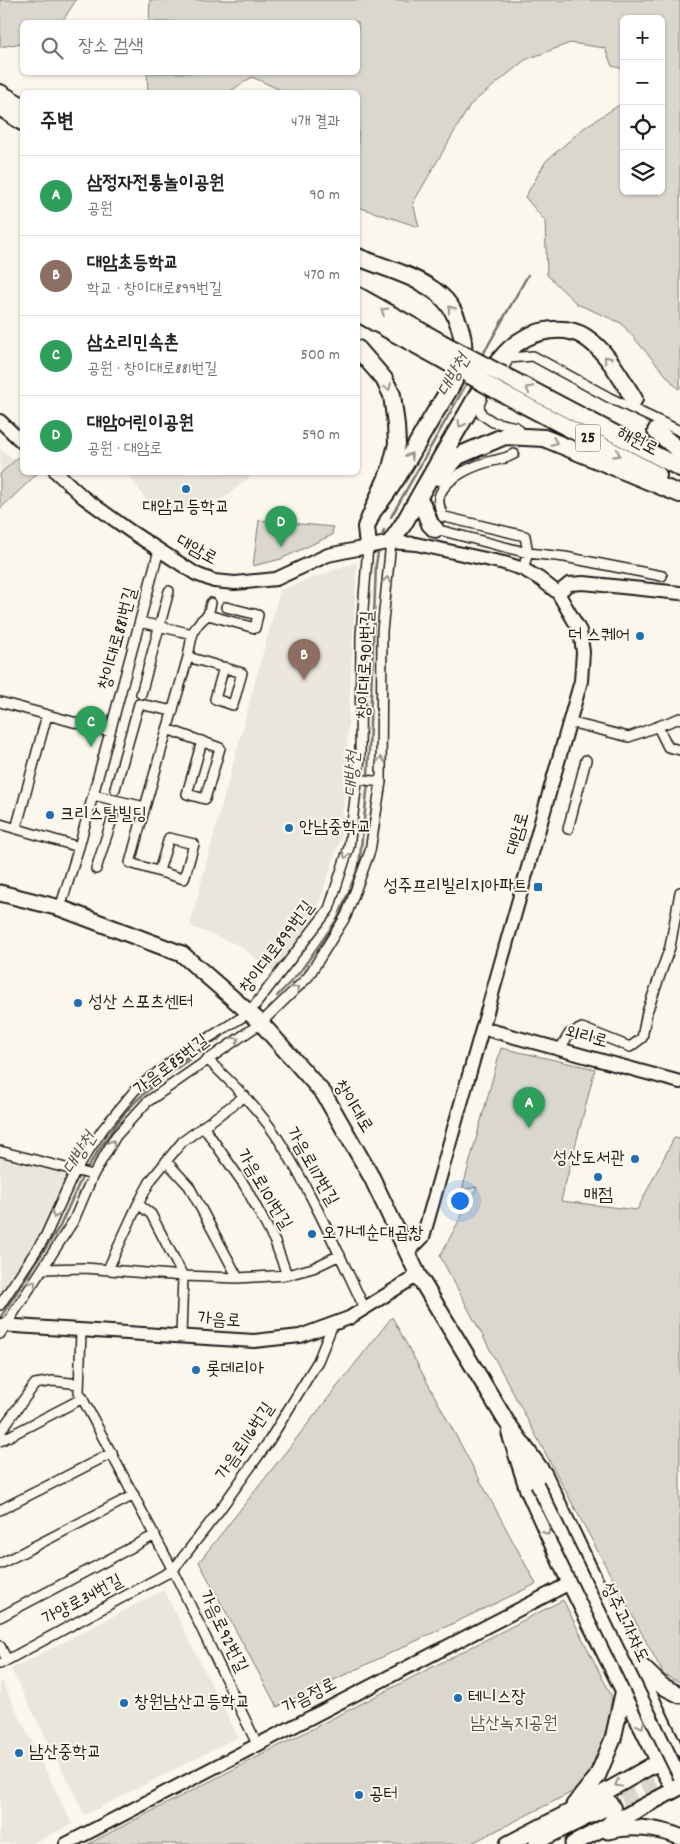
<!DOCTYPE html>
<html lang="ko">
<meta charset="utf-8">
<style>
body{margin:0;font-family:Dekko,"Poor Story",sans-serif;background:#f2f2f2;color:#202124}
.controls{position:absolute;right:15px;top:15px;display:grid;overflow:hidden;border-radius:8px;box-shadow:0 1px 4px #0004}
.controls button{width:45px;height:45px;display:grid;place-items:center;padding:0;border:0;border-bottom:1px solid #e0e0e0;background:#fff;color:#202124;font:25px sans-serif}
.you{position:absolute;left:459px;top:1200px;width:18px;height:18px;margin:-12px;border:4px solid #fff;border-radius:50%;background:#1a73e8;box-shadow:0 0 0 8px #1a73e833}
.badge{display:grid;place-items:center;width:32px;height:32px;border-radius:50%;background:#1f6fb2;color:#fff;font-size:16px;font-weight:700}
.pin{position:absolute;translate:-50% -41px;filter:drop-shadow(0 1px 2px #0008)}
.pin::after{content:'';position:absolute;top:26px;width:18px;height:15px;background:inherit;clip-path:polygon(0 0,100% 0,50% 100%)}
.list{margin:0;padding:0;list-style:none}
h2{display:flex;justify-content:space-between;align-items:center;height:65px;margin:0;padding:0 20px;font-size:21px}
h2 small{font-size:16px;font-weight:400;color:#757577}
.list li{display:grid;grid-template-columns:32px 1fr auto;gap:15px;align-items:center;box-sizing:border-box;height:80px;padding:0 20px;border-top:1px solid #e0e0e0}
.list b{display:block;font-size:19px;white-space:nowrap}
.list p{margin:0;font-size:16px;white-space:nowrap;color:#757577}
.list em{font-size:16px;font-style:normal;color:#757577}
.icon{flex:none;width:28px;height:28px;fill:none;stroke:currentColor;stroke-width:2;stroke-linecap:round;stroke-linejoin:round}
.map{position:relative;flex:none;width:680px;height:1844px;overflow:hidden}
.search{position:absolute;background:#fff;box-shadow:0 1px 4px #0004;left:20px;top:20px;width:340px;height:55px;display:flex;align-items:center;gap:12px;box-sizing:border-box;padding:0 18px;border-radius:8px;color:#757577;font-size:19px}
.panel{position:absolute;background:#fff;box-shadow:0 1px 4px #0004;left:20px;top:90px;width:340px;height:385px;border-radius:8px}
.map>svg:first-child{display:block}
.built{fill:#eae6dc}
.green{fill:#dad7ce;stroke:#7b7a75}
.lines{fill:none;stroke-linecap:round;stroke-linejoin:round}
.stream{stroke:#74726e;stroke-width:2.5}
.street-tunnel{stroke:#dad6cd;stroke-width:9;stroke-dasharray:9 4.5;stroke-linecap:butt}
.primary-tunnel{stroke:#dad6cd;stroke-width:15;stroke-dasharray:15 8;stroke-linecap:butt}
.street-casing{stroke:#1c1c1c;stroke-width:12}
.secondary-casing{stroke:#1c1c1c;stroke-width:16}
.primary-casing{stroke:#1c1c1c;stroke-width:19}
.highway-casing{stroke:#1c1c1c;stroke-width:20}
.street{stroke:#fbf7ec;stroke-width:9}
.secondary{stroke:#fbf7ec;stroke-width:12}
.primary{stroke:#fbf7ec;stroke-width:15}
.highway{stroke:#fbf7ec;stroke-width:16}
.secondary-bridge-casing{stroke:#1c1c1c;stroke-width:16;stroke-linecap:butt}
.highway-bridge-casing{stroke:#1c1c1c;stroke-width:20;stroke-linecap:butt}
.secondary-bridge{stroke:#fbf7ec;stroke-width:12}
.highway-bridge{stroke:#fbf7ec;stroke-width:16}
.oneway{stroke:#97948e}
.poi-dot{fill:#1f6fb2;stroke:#fbf7ec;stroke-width:2}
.labels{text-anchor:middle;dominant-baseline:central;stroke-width:4;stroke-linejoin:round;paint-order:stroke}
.shield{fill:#fbf7ec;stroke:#5f5e5a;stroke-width:1}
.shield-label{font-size:16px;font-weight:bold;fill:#1c1c1c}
.street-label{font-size:18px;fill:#1c1c1c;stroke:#fbf7ec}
.poi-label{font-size:18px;fill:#1c1c1c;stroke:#fbf7ec;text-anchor:start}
.park-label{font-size:18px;fill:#555451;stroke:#fbf7ec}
.water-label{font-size:19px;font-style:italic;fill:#575653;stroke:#fbf7ec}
</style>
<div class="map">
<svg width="680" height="1844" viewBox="0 0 680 1844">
<rect width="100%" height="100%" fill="#fbf7ec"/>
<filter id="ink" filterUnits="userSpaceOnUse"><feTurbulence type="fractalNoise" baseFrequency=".02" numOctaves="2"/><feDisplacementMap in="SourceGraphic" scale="10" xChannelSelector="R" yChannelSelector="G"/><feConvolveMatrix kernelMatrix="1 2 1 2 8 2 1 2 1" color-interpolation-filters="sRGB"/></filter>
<g filter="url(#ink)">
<path class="built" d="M0 449 15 460 0 474Z
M127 473H255L224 498 160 518Z
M357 562 344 800 340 840 315 915 274 972 238 945 190 926 207 860 280 590Z
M0 1155 68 1173 40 1237 0 1297Z
M164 1590 238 1737 85 1815 11 1669Z
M2 1681 72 1824 32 1844H0V1682Z"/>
<path class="green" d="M0 0H76L62 22H22V43L0 47Z
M150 0H680V388L678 389 621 323 577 304 547 275 545 221 525 197 546 161 585 127 624 102V191H661V19H624V69L612 66 605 48 570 43 525 60 470 105 413 203 419 227 358 207V92H285L252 77 229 92H148L147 73 358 72V22H149Z
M21 455 22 456V472L38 473 0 509V474Z
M259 520 333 527 332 535 281 559 253 566Z
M501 1048 595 1069 561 1201 637 1210 674 1138 680 1139V1682L664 1675 440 1256 477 1187 462 1190Z
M392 1317 536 1584 277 1707 199 1562Z
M563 1600 612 1697 603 1754 578 1789 470 1844H88Z"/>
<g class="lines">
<path class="stream" d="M482 356 528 275
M391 517 468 381
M381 540 384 530
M368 777 376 564 379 548
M277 996 300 972 338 918 359 866 368 783
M86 1170C101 1147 116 1121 136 1101 162 1076 194 1057 223 1036
M0 1318 60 1226 83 1175"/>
<path class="street-tunnel" d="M514 454 519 433"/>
<path class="primary-tunnel" d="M601 1810 679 1770"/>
<defs>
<path id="street" d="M505 365 509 358 533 356 610 398 680 431
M482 398 479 405 481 414 493 422 516 427 519 430
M514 454C505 459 502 459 492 461 475 465 448 476 440 494 437 501 440 509 443 517H445L525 536 528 553 523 569
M435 529 528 553 565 557 662 576
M208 615 255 628 258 615 226 607
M140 622 193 634
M188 657 242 673 233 705 215 699 224 667
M141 694 169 591
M0 702 110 732
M569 722 629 737 680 718
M658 727 668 747 680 750
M167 729 220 748 205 799 187 794 202 741
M358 779 381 782
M115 789 139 704 173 711
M93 795 145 807 130 863 184 879 194 844 169 838 159 871
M145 807 188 657C192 637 191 627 208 615L211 603
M0 824 79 847
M16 829 47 715
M568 829 586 760
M96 869 118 801
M60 908 79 847 159 550
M560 1049 569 1034 582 1028 630 1047 642 1038 647 1012 670 947 680 892
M207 1059C234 1085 262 1112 282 1145 313 1196 338 1252 364 1307
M203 1126 245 1186 275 1242 287 1275
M0 1151 93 1175
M166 1161 189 1186 238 1278
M43 1269 85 1268 183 1276 238 1278 287 1275 313 1268 340 1255
M108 1269 138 1204
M0 1305 45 1237 75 1171 103 1129 135 1090 176 1058 249 1013 329 909 349 847 360 758 361 635 368 546
M81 1330 79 1392 177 1578 257 1744
M0 1334 74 1220 93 1175 116 1136 147 1102 261 1023 308 977 346 916 370 851 381 782 382 631 391 542
M181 1336 183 1276 151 1214 138 1204 151 1180 182 1142 245 1096
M0 1432 35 1384 53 1381 79 1384
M0 1441 83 1398
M0 1510 112 1453
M0 1564 134 1495
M0 1617 155 1535
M0 1646 7 1660
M0 1664 173 1570 216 1515 269 1441 318 1361 333 1324"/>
<path id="secondary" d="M0 421 22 442
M56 472 83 497 130 531 196 574 214 581 235 583 276 579 328 555 391 542 416 544 504 563 523 569 540 579 558 593 580 631 583 652 581 681 423 1237 407 1253
M558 593 569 584 584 583 680 593
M482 1028 680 1082
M0 1325 254 1341 300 1336 349 1318 418 1275
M521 1452 537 1484
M66 1844 570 1583"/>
<path id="primary" d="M0 893 60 908 182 954 261 1023 324 1094 372 1178 418 1275 506 1421 544 1474 676 1751
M510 1434 528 1490 570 1583 659 1762 675 1789
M638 1663 662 1686 680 1695
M589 1800C593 1799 598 1798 602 1799 612 1800 617 1814 611 1822 610 1824 607 1826 605 1828
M574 1805 597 1777 613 1739 624 1689
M608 1831C631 1825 658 1828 680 1837
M537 1841 601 1810
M508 1844 566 1814 667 1757
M573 1844 680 1787"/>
<path id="highway" d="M0 93 22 106
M0 107 22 122
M358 257C384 268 418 276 440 295 457 309 467 340 462 361 456 382 441 402 430 421 412 452 396 483 373 511
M358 296 442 343
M358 313 438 357
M358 349 384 379 392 395 396 425 397 444 391 468 366 527 368 546
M503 375 680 468
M496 390 658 475
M656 431 680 451
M439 477 458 456 505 436 544 438 680 494
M422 504 430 524 435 529
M391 542 404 523C424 488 444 452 465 417 480 392 493 361 517 343 535 330 565 324 585 337 607 351 621 378 634 399"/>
</defs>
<use href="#street" class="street-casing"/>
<use href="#secondary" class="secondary-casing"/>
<use href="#primary" class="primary-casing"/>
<use href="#highway" class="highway-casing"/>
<use href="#street" class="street"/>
<use href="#secondary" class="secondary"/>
<use href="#primary" class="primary"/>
<use href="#highway" class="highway"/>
<defs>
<path id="secondary-bridge" d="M537 1484 680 1777"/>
<path id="highway-bridge" d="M442 343 503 375
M438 357 496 390"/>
</defs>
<use href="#secondary-bridge" class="secondary-bridge-casing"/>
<use href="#highway-bridge" class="highway-bridge-casing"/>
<use href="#secondary-bridge" class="secondary-bridge"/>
<use href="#highway-bridge" class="highway-bridge"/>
</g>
<defs><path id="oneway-chevron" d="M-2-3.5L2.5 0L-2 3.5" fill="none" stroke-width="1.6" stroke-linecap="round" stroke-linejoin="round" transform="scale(1.25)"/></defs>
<g class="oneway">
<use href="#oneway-chevron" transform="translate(451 309) rotate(-125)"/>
<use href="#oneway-chevron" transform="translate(384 311) rotate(-150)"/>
<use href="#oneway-chevron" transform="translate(607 359) rotate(-129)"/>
<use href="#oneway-chevron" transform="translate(388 387) rotate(64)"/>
<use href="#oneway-chevron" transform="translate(529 389) rotate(-152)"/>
<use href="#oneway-chevron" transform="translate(461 424) rotate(120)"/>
<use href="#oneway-chevron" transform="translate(554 442) rotate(23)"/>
<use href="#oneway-chevron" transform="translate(617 454) rotate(28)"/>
<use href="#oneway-chevron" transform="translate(410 456) rotate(-60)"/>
<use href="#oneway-chevron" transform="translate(387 580) rotate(-84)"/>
<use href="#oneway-chevron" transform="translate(381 760) rotate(-89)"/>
<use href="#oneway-chevron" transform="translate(346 855) rotate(107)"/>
<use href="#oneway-chevron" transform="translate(296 989) rotate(-44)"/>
<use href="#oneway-chevron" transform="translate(236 1040) rotate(-34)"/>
<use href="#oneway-chevron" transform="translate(112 1143) rotate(-59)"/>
<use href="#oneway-chevron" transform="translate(55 1215) rotate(114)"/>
<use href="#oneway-chevron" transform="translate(33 1284) rotate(-56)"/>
<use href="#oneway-chevron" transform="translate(547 1532) rotate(65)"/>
<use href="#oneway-chevron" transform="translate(641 1725) rotate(64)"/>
<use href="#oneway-chevron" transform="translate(618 1784) rotate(151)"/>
</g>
</g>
<g class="poi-dot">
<circle cx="186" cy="489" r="5"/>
<circle cx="640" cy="636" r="5"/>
<circle cx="50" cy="815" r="5"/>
<circle cx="289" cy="828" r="5"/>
<rect x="533" y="882" width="10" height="10" rx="2.5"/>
<circle cx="78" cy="1003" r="5"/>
<circle cx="635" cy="1159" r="5"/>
<circle cx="598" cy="1177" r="5"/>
<circle cx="312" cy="1234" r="5"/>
<circle cx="196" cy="1370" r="5"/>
<circle cx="458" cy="1698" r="5"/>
<circle cx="124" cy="1703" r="5"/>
<circle cx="19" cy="1753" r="5"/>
<circle cx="359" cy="1795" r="5"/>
</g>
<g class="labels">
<rect class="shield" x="575.5" y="424.5" width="25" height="27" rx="4"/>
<g class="shield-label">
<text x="588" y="438">25</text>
</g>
<g class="street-label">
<text transform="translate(637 442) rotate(28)">해원로</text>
<text transform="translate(196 551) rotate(29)">대암로</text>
<text transform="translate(119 639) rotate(-75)">창이대로881번길</text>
<text transform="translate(367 665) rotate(-88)">창이대로901번길</text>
<text transform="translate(519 834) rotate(-74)">대암로</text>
<text transform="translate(278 948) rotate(-53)">창이대로899번길</text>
<text transform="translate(586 1038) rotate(15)">외리로</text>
<text transform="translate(172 1066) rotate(-37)">가음로85번길</text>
<text transform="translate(352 1107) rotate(58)">창이대로</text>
<text transform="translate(311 1167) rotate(60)">가음로117번길</text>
<text transform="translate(263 1190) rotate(59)">가음로101번길</text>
<text transform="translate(219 1321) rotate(4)">가음로</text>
<text transform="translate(246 1442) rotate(-56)">가음로116번길</text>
<text transform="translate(83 1601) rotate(-28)">가양로34번길</text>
<text transform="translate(624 1623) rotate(64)">성주고가차도</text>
<text transform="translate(222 1632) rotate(64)">가음로92번길</text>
<text transform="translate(310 1697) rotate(-27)">가음정로</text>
</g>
<g class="poi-label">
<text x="186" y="508" text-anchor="middle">대암고등학교</text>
<text x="630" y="636" text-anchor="end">더 스퀘어</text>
<text x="60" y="815">크리스탈빌딩</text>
<text x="299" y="828">안남중학교</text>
<text x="528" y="887" text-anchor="end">성주프리빌리지아파트</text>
<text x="88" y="1003">성산 스포츠센터</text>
<text x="625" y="1159" text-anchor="end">성산도서관</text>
<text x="598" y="1196" text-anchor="middle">매점</text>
<text x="322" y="1234">오가네순대곱창</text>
<text x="206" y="1370">롯데리아</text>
<text x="468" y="1698">테니스장</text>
<text x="134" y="1703">창원남산고등학교</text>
<text x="29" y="1753">남산중학교</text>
<text x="369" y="1795">공터</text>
</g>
<g class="park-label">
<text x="514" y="1724">남산녹지공원</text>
</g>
<g class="water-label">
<text transform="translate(455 376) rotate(-60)">대방천</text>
<text transform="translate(354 774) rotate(-87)">대방천</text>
<text transform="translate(81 1154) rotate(-58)">대방천</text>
</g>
</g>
</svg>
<div class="controls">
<button>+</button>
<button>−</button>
<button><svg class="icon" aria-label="locate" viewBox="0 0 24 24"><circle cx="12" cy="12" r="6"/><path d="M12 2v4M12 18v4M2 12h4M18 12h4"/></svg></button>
<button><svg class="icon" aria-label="layers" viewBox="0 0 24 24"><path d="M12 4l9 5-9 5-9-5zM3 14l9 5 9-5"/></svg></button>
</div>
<div class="you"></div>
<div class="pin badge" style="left:529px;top:1128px;background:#2e9e5b">A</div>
<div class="pin badge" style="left:304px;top:680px;background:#8d6e63">B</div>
<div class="pin badge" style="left:91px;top:747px;background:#2e9e5b">C</div>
<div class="pin badge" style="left:281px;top:547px;background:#2e9e5b">D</div>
<div class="search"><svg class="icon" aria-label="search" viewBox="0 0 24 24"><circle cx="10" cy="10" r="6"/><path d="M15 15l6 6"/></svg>장소 검색</div>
<section class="panel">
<h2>주변<small>4개 결과</small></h2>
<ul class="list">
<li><span class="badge" style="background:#2e9e5b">A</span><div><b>삼정자전통놀이공원</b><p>공원</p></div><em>90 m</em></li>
<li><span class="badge" style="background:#8d6e63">B</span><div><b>대암초등학교</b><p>학교 · 창이대로899번길</p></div><em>470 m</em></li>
<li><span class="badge" style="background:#2e9e5b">C</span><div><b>삼소리민속촌</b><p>공원 · 창이대로881번길</p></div><em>500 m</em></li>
<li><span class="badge" style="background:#2e9e5b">D</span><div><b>대암어린이공원</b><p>공원 · 대암로</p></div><em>590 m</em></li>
</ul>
</section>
</div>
